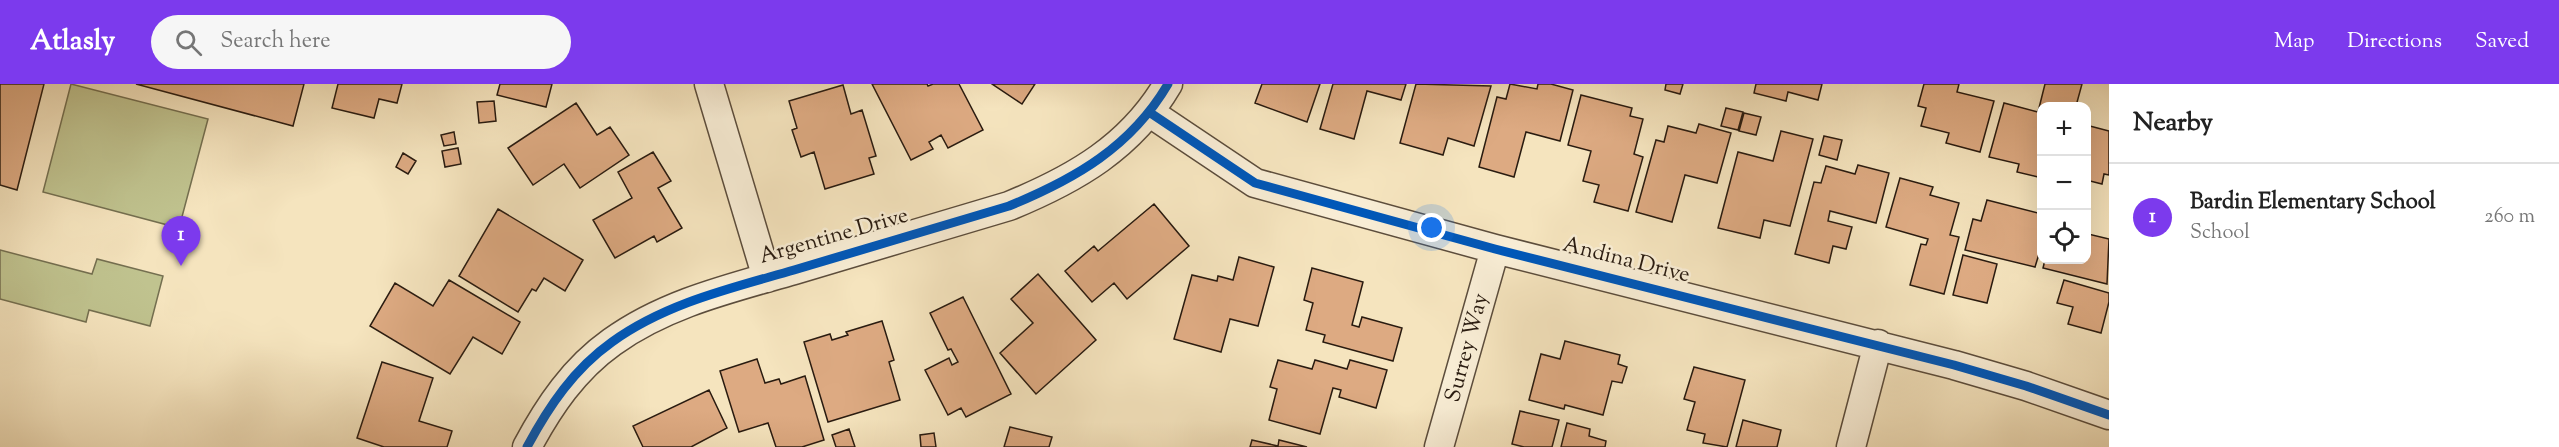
<!DOCTYPE html>
<meta charset="utf-8">
<style>
body{margin:0;font-family:"Sorts Mill Goudy",serif;background:#f6f6f6;color:#222}
.controls{position:absolute;right:18px;top:18px;display:grid;overflow:hidden;border-radius:12px;box-shadow:0 6px 24px #0002}
.controls button{width:54px;height:54px;display:grid;place-items:center;padding:0;border:0;border-bottom:2px solid #e0e0e0;background:#fff;color:#222;font:30px sans-serif}
.you{position:absolute;left:1432px;top:144px;width:21px;height:21px;margin:-15px;border:4px solid #fff;border-radius:50%;background:#1a73e8;box-shadow:0 0 0 9px #1a73e833}
.badge{display:grid;place-items:center;width:39px;height:39px;border-radius:50%;background:#7c3aed;color:#fff;font-size:20px;font-weight:700}
.pin{position:absolute;translate:-50% -50px;filter:drop-shadow(0 2px 3px #0008)}
.pin::after{content:'';position:absolute;top:32px;width:21px;height:18px;background:inherit;clip-path:polygon(0 0,100% 0,50% 100%)}
.list{margin:0;padding:0;list-style:none}
h2{display:flex;justify-content:space-between;align-items:center;height:78px;margin:0;padding:0 24px;font-size:26px}
h2 small{font-size:20px;font-weight:400;color:#767676}
.list li{display:grid;grid-template-columns:39px 1fr auto;gap:18px;align-items:center;box-sizing:border-box;height:108px;padding:0 24px;border-top:2px solid #e0e0e0}
.list b{display:block;font-size:22px;white-space:nowrap}
.list p{margin:0;font-size:20px;white-space:nowrap;color:#767676}
.list em{font-size:20px;font-style:normal;color:#767676}
.icon{flex:none;width:33px;height:33px;fill:none;stroke:currentColor;stroke-width:2;stroke-linecap:round;stroke-linejoin:round}
.map{position:relative;flex:none;width:2109px;height:363px;overflow:hidden}
header{display:flex;align-items:center;gap:36px;box-sizing:border-box;height:84px;padding:0 30px;background:#7c3aed;color:#fff}
header strong{font-size:28px}
nav{display:flex;gap:33px;margin-inline-start:auto;font-size:21px}
.search{width:420px;height:54px;background:#f6f6f6;display:flex;align-items:center;gap:15px;box-sizing:border-box;padding:0 21px;border-radius:33px;color:#767676;font-size:22px}
main{display:flex}
aside{flex:1;background:#fff}
.map>svg:first-child{display:block}
.green{fill:#c0c38f;stroke:#746f50;stroke-width:1.5}
.building{fill:#ddaa82;stroke:#291b10;stroke-width:1.5}
.lines{fill:none;stroke-linecap:round;stroke-linejoin:round}
.street-casing{stroke:#5c4d3c;stroke-width:31}
.street{stroke:#f8edd5;stroke-width:28}
.cycleway-casing{stroke:#f8edd5;stroke-width:13}
.cycleway{stroke:#0057b8;stroke-width:9}
.labels{text-anchor:middle;dominant-baseline:central;stroke-width:5;stroke-linejoin:round;paint-order:stroke}
.street-label{font-size:22px;fill:#291b10;stroke:#f8edd5}
</style>
<header>
<strong>Atlasly</strong>
<div class="search"><svg class="icon" aria-label="search" viewBox="0 0 24 24"><circle cx="10" cy="10" r="6"/><path d="M15 15l6 6"/></svg>Search here</div>
<nav><a>Map</a><a>Directions</a><a>Saved</a></nav>
</header>
<main>
<div class="map">
<svg width="2109" height="363" viewBox="0 0 2109 363">
<rect width="100%" height="100%" fill="#f5e4be"/>
<filter id="stains"><feTurbulence type="fractalNoise" baseFrequency=".00333" numOctaves="4"/><feColorMatrix values="0 0 0 0 .2 0 0 0 0 .09 0 0 0 0 .02 0 0 0 .5 -.17"/></filter>
<radialGradient id="worn" r=".72"><stop offset=".6" stop-color="#630" stop-opacity="0"/><stop offset="1" stop-color="#630" stop-opacity=".3"/></radialGradient>
<path class="green" d="M71 0 208 35 179 144 43 108Z
M0 166 92 190 97 175 163 192 150 242 89 226 86 238 0 215Z"/>
<path class="building" d="M0 0H44L17 106 0 101Z
M136 0H304L293 42Z
M338 0H402L397 19 379 15 374 34 332 24Z
M500 0H552L546 23 497 11Z
M872 0H927L928 2 933 0H959L983 46 948 64 941 51 929 58 933 65 911 76Z
M992 0H1035L1022 20Z
M1262 0H1320L1307 38 1255 19Z
M1333 0H1406L1401 16 1367 7 1354 55 1320 45Z
M1416 0 1491 2 1474 62 1448 54 1443 71 1400 59Z
M1510 0 1537 5 1538 0H1551L1573 6 1560 57 1526 48 1514 93 1479 83 1497 13 1506 15Z
M1666 0H1683L1680 10 1665 6Z
M1756 0H1822L1818 16 1788 8 1786 17 1754 9Z
M1924 0H1959L1957 8 1994 17 1980 68 1946 59 1949 49 1921 42 1926 24 1918 22Z
M2045 0H2082L2076 22H2042V94L2017 88 2019 80 1989 73 2004 19 2038 28Z
M843 1 851 30 862 26 876 72 869 74 874 90 825 105 814 68 801 73 792 46 797 44 789 17Z
M1581 11 1632 24 1630 32 1643 35 1634 70 1643 73 1628 127 1594 118 1599 101 1583 97 1591 67 1568 61Z
M494 17 496 37 479 39 477 18Z
M576 19 597 51 610 43 629 71 580 104 564 80 533 101 508 64Z
M1726 24 1743 28 1738 46 1721 42Z
M1744 29 1761 33 1756 51 1739 47Z
M1699 40 1731 49 1717 99 1685 91 1672 138 1636 128 1656 56 1664 58 1668 42 1696 49Z
M2086 41 2109 47V91L2104 90 2102 100 2086 96Z
M1781 47 1813 55 1790 142 1764 136 1760 154 1718 144 1738 68 1773 77Z
M454 48 456 60 444 62 441 51Z
M1824 52 1842 56 1837 76 1819 71Z
M458 64 461 80 445 83 442 67Z
M653 68 671 97 658 104 682 144 657 158 654 152 615 174 593 136 632 114 618 88Z
M403 69 416 77 408 90 396 83Z
M1858 81 1889 89 1876 139 1830 127 1828 137 1852 143 1846 165 1833 162 1829 179 1795 170 1814 98 1821 99 1826 82 1855 90Z
M1900 94 1933 103 1930 111 1959 119 1950 151 1959 153 1944 210 1910 201 1921 160 1926 161 1928 155 1886 143Z
M1987 116 2042 130V160L2035 183 1965 166 1973 135 1981 137Z
M1154 120 1189 162 1127 215 1114 199 1092 218 1065 187 1094 162 1098 167Z
M498 125 583 176 565 207 544 194 536 207 532 205 518 228 459 192Z
M2086 140 2090 141 2088 150 2109 155 2107 200 2043 184 2045 176H2086Z
M1963 171 1997 180 1987 219 1953 211Z
M1239 173 1274 183 1258 242 1230 235 1221 268 1174 255 1192 191 1217 197 1218 192 1233 196Z
M1312 184 1363 198 1352 241 1359 243 1362 233 1402 244 1393 277 1323 258 1325 251 1306 246 1313 219 1304 216Z
M1038 190 1096 256 1036 310 1000 269 1033 239 1011 215Z
M449 196 520 238 502 270 473 253 450 290 370 242 395 199 433 222Z
M2064 196 2109 209V218L2101 249 2068 240 2073 223 2057 219Z
M963 213 1011 310 966 333 961 324 948 331 925 286 949 274 952 281 958 278 951 265 948 266 930 229Z
M882 237 894 276 889 278 900 316 828 338 804 258 830 250 832 256 848 251 846 248Z
M1565 257 1620 271 1618 280 1627 283 1622 299 1612 297 1603 331 1565 321 1564 325 1529 316 1541 270 1560 275Z
M757 275 765 299 779 295 781 300 805 292 824 356 802 363H776L768 339 739 348 720 287Z
M1278 276 1312 285 1315 276 1347 285 1350 276 1387 286 1376 324 1339 313 1341 306 1333 304 1320 350 1269 336 1277 305 1270 303Z
M382 278 433 294 419 337 452 347 447 363H384L357 354Z
M1694 283 1745 296 1727 363 1703 359 1705 350 1687 346 1695 318 1684 315Z
M709 306 727 344 691 363H643L633 342Z
M1520 327 1559 336 1552 363H1524L1512 360Z
M1743 336 1781 346 1777 363H1736Z
M1567 339 1590 345 1589 352 1606 357 1605 363H1561Z
M1010 343 1052 353 1049 363H1004Z
M849 345 855 363H836L832 351Z
M934 349 936 363H921L920 351Z
M1252 356 1278 362 1279 356 1307 363H1250Z"/>
<g class="lines">
<defs>
<path id="street" d="M709 0 767 194
M1149 28 1255 99 1495 165 1954 281 2026 302 2109 331
M527 363C549 322 574 285 612 258 666 219 732 204 794 186 866 165 937 143 1009 122 1075 95 1131 63 1168 0
M1439 363 1495 165
M1851 363 1878 260"/>
</defs>
<use href="#street" class="street-casing"/>
<use href="#street" class="street"/>
<defs>
<path id="cycleway" d="M1149 28 1255 99 1495 165 1954 281 2026 302 2109 331
M527 363C549 322 574 285 612 258 666 219 732 204 794 186 866 165 937 143 1009 122 1075 95 1131 63 1168 0"/>
</defs>
<use href="#cycleway" class="cycleway-casing"/>
<use href="#cycleway" class="cycleway"/>
</g>
<g class="labels">
<g class="street-label">
<text transform="translate(834 153) rotate(-16)">Argentine Drive</text>
<text transform="translate(1626 177) rotate(14)">Andina Drive</text>
<text transform="translate(1468 264) rotate(-75)">Surrey Way</text>
</g>
</g>
<rect width="100%" height="100%" filter="url(#stains)"/>
<rect width="100%" height="100%" fill="url(#worn)"/>
</svg>
<div class="controls">
<button>+</button>
<button>−</button>
<button><svg class="icon" aria-label="locate" viewBox="0 0 24 24"><circle cx="12" cy="12" r="6"/><path d="M12 2v4M12 18v4M2 12h4M18 12h4"/></svg></button>
</div>
<div class="you"></div>
<div class="pin badge" style="left:181px;top:182px">1</div>
</div>
<aside>
<h2>Nearby<small></small></h2>
<ul class="list">
<li><span class="badge">1</span><div><b>Bardin Elementary School</b><p>School</p></div><em>260 m</em></li>
</ul>
</aside>
</main>
